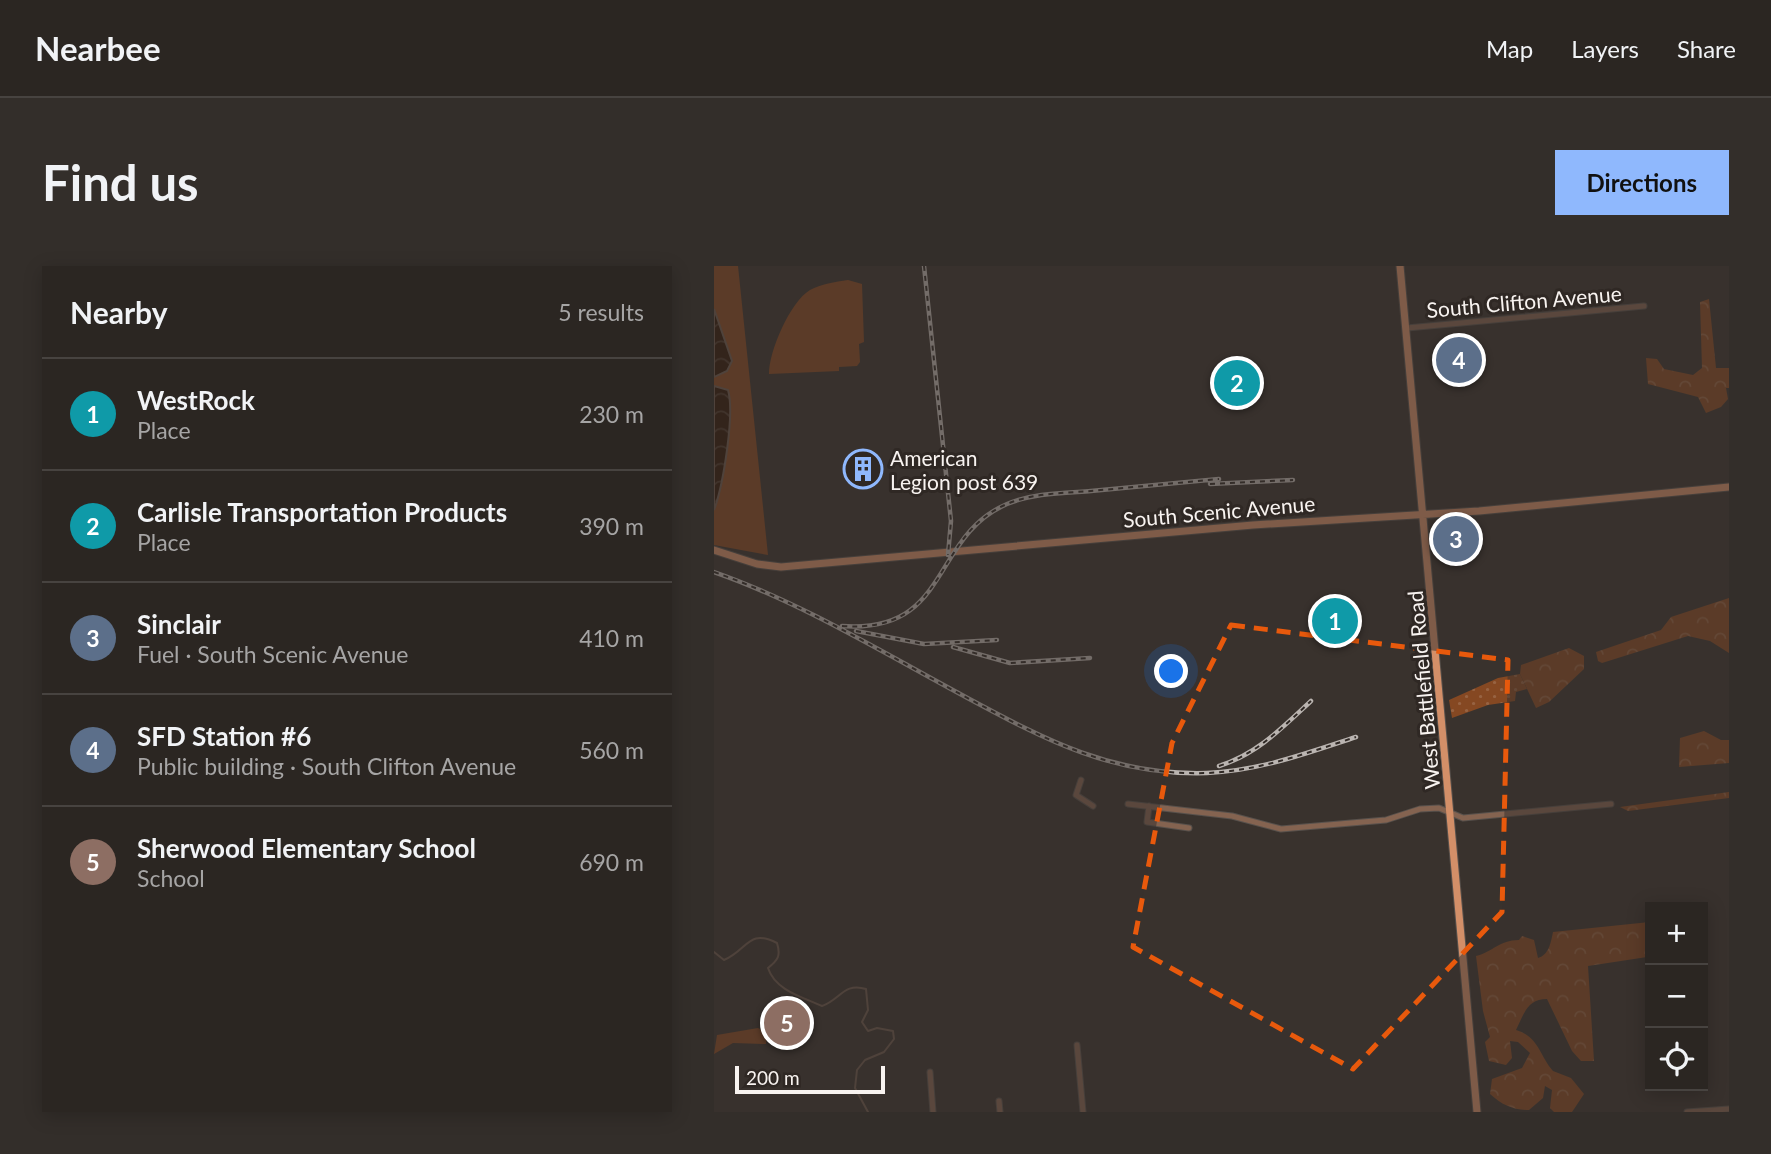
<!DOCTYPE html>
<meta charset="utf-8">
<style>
body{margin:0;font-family:Lato,sans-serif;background:#332e2a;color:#f1f3f6}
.controls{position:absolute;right:21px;bottom:21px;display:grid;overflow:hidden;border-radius:0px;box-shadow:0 4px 18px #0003}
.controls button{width:63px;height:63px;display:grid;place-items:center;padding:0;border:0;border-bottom:2px solid #474340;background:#2b2622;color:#f1f3f6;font:35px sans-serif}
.scale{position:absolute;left:21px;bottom:18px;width:150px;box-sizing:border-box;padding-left:7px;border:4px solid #f8f3f0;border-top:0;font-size:19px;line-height:24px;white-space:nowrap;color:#f8f3f0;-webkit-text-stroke:5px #2f2824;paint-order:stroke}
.you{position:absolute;left:458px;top:406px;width:24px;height:24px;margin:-18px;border:5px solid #fff;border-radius:50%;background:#1a73e8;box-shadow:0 0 0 10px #1a73e833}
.badge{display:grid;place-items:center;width:46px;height:46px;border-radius:50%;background:#8fb8fd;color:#fff;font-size:23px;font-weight:700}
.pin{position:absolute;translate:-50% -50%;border:4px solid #fff;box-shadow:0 2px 7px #0006}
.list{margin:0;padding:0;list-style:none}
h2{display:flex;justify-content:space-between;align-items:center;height:91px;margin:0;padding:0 28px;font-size:30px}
h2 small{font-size:23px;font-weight:400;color:#a6a5a5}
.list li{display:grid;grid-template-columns:46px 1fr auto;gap:21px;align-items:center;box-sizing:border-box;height:112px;padding:0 28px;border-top:2px solid #474340}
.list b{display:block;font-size:26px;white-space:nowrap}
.list p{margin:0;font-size:23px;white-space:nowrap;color:#a6a5a5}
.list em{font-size:23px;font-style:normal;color:#a6a5a5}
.icon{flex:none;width:38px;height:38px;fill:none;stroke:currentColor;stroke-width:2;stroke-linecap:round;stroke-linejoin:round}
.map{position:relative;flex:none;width:1015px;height:846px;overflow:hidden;border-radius:0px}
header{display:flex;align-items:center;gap:42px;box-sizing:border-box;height:98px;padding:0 35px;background:#2b2622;border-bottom:2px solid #474340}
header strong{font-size:33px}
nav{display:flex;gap:38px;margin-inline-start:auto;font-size:24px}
.intro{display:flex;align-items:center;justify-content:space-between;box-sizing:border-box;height:168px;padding:0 42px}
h1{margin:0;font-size:49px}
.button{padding:18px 32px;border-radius:0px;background:#8fb8fd;color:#111;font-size:24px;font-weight:700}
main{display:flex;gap:42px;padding:0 42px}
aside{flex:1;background:#2b2622;border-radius:0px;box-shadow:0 4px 18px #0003}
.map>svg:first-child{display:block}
.grass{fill:url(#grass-dots)}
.forest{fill:url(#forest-crowns)}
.park{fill:#854822}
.water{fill:url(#water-waves);stroke:#6a584c;stroke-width:2}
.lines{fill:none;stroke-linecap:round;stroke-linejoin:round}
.stream{stroke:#6a584c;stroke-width:2}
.minor-casing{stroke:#58514c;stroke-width:7}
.major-casing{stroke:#58514c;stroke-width:9}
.minor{stroke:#846350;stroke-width:5}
.major{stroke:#d38f68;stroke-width:7}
.rail-casing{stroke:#bab4b0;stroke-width:4.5}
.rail{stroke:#2f2824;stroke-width:2;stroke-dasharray:5;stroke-linecap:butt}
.marked{fill:none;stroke:#e8590c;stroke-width:5;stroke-dasharray:14 9;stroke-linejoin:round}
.labels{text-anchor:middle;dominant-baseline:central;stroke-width:6;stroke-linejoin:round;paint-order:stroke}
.street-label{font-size:21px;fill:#f8f3f0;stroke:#2f2824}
.poi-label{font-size:21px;fill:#f8f3f0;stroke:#2f2824;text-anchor:start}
</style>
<header>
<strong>Nearbee</strong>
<nav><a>Map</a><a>Layers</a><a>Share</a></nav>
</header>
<div class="intro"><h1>Find us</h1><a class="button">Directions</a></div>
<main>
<aside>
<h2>Nearby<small>5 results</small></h2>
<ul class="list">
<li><span class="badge" style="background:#0f9aa8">1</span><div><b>WestRock</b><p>Place</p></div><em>230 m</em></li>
<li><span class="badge" style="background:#0f9aa8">2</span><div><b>Carlisle Transportation Products</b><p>Place</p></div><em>390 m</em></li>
<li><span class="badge" style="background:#5c6f8a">3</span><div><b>Sinclair</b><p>Fuel · South Scenic Avenue</p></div><em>410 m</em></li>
<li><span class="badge" style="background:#5c6f8a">4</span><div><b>SFD Station #6</b><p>Public building · South Clifton Avenue</p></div><em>560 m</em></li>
<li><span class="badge" style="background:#8d6e63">5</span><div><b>Sherwood Elementary School</b><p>School</p></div><em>690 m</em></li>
</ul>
</aside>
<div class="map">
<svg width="1015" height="846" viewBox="0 0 1015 846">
<defs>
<pattern id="grass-dots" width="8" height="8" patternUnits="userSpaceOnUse" patternTransform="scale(1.75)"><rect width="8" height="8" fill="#854822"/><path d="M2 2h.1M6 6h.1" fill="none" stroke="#976342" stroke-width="1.8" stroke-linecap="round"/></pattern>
<pattern id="forest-crowns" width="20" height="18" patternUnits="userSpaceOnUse" patternTransform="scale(1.75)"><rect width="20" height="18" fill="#854822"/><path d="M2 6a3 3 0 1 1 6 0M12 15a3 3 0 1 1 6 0" fill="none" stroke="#976342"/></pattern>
<pattern id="water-waves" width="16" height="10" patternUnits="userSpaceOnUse" patternTransform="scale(1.75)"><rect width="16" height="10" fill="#2d1506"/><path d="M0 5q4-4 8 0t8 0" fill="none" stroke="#4c382b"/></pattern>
</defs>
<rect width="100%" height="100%" fill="#39322d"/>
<path class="grass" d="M806 408 813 423 802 426 801 435 774 439 738 452 735 434 784 412Z"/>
<path class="forest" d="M995 33 1002 102H1015V122H1012L1014 133 1007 141 992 147 984 131 934 118 932 92 943 93 950 103 979 109 988 102 986 36Z
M1015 332V387L996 375 974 370 888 397 884 395 882 386 947 364 957 351Z
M855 382 870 390V403L835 436 822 442 806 408 807 399Z
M990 465 1007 474H1015V497L965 501 966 472Z
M1015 526V532L914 545 906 541Z
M936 656V695L933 691 874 700 880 795H867L858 785 833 733C813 733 810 748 802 764 825 771 825 789 839 805L857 812 870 828 858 846H840L836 842 838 824 831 820 829 832 815 844C799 844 788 839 776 828L778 813 808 802 816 787 804 776 796 775 798 792 792 799 775 795 771 776 776 771 769 745 762 690C779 686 785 674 805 674L808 670 820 674 824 692C835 689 837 676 839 666Z"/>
<path class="park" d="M0 0H24L54 289 0 279Z
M134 14 148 18 150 76 145 78 146 96 143 100 125 101V105L55 108C55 85 76 36 96 24 107 18 121 16 134 14Z
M44 762 53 767 52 778 19 777 0 788 3 769Z"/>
<path class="water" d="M0 43 18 95 13 105 0 111Z
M0 120 14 124C21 148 9 220 0 244Z"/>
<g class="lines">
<path class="stream" d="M0 686 10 694C34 684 34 662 63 677 67 690 64 694 54 702 61 724 88 731 108 740 126 734 130 716 152 723L154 744 148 756 154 765 163 762 179 765 180 773 170 786 151 794 143 804 141 822 154 846"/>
<defs>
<path id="minor" d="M693 62 930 40
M367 514 362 529 379 540
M414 538 518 550 567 563 672 554 706 543 725 542 749 552 897 538
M435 540 433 556 475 562
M363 779 369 846
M216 806 219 846
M285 835 286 846
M973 846 1015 843"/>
<path id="major" d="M686 0 763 846
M0 284 43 298 67 301 539 259 765 245 1015 221"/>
</defs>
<use href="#minor" class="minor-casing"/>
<use href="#major" class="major-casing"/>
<use href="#minor" class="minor"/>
<use href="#major" class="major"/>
<defs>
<path id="rail" d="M210 0 237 255 234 289
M496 218 579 214
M0 306C86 336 168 386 248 429 330 473 397 510 493 507 545 505 593 487 642 471
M128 360C237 368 216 271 293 238 319 227 350 227 377 225 420 221 463 217 505 213
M142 365 210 378 283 374
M239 381 296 397 376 392
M505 500C543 488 568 462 597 435"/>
</defs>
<use href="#rail" class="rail-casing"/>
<use href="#rail" class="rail"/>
</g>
<path d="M0 0H1015V846H0ZM517 359 794 394 788 646 639 803 419 681 458 477Z" fill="#39322d" fill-opacity=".55" fill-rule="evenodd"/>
<path class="marked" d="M517 359 794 394 788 646 639 803 419 681 458 477Z"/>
<defs>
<symbol id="building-ring" viewBox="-11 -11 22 22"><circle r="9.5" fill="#2f2824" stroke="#8fb8fd" stroke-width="1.5"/><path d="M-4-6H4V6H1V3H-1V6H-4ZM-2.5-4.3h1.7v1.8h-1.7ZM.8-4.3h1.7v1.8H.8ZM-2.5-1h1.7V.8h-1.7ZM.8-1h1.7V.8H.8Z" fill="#8fb8fd"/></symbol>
</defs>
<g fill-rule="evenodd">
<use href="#building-ring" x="127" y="181" width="44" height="44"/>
</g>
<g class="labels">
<g class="street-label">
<text transform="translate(810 35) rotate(-5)">South Clifton Avenue</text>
<text transform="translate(505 245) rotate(-5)">South Scenic Avenue</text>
<text transform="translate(709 424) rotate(-95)">West Battlefield Road</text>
</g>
<g class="poi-label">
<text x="176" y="191">American<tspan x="176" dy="24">Legion post 639</tspan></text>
</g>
</g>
</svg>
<div class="controls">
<button>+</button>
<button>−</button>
<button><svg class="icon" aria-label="locate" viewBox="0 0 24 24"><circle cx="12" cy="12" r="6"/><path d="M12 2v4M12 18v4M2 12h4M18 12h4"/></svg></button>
</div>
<div class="scale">200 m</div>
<div class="you"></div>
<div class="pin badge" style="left:621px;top:355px;background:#0f9aa8">1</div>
<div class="pin badge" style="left:523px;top:117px;background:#0f9aa8">2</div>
<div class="pin badge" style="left:742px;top:273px;background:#5c6f8a">3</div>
<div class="pin badge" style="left:745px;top:94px;background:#5c6f8a">4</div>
<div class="pin badge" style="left:73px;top:757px;background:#8d6e63">5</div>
</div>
</main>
